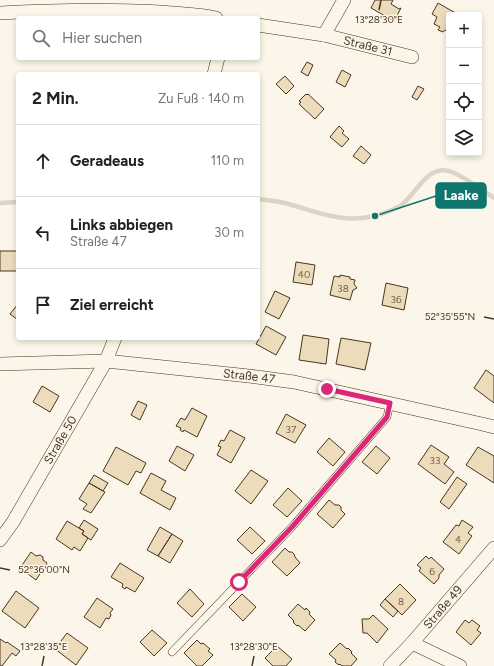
<!DOCTYPE html>
<html lang="de">
<meta charset="utf-8">
<style>
body{margin:0;font-family:Figtree,sans-serif;background:#f2f2f2;color:#222}
.controls{position:absolute;right:12px;top:12px;display:grid;overflow:hidden;border-radius:4px;box-shadow:0 2px 6px #0003}
.controls button{width:36px;height:36px;display:grid;place-items:center;padding:0;border:0;border-bottom:1px solid #e0e0e0;background:#fff;color:#222;font:20px sans-serif}
.stop{position:absolute;width:12px;height:12px;margin:-9px;border:3px solid #db2777;border-radius:50%;background:#fff}
.stop.end{background:#db2777;border-color:#fff;box-shadow:0 1px 4px #0008}
.list{margin:0;padding:0;list-style:none}
h2{display:flex;justify-content:space-between;align-items:center;height:52px;margin:0;padding:0 16px;font-size:17px}
h2 small{font-size:13px;font-weight:400;color:#767676}
.list li{display:grid;grid-template-columns:26px 1fr auto;gap:12px;align-items:center;box-sizing:border-box;height:72px;padding:0 16px;border-top:1px solid #e0e0e0}
.list b{display:block;font-size:15px;white-space:nowrap}
.list p{margin:0;font-size:13px;white-space:nowrap;color:#767676}
.list em{font-size:13px;font-style:normal;color:#767676}
.icon{flex:none;width:22px;height:22px;fill:none;stroke:currentColor;stroke-width:2;stroke-linecap:round;stroke-linejoin:round}
.map{position:relative;flex:none;width:494px;height:666px;overflow:hidden}
.search{position:absolute;background:#fff;box-shadow:0 2px 6px #0003;left:16px;top:16px;width:244px;height:44px;display:flex;align-items:center;gap:10px;box-sizing:border-box;padding:0 14px;border-radius:4px;color:#767676;font-size:15px}
.panel{position:absolute;background:#fff;box-shadow:0 2px 6px #0003;left:16px;top:72px;width:244px;height:268px;border-radius:4px}
.map>svg:first-child{display:block}
.lines{fill:none;stroke-linecap:round;stroke-linejoin:round}
.stream{stroke:#dcd4c6;stroke-width:4.5}
.building{fill:#ecdcbc;stroke:#4a3520}
.service-casing{stroke:#4a3520;stroke-width:8}
.minor-casing{stroke:#4a3520;stroke-width:14}
.service{stroke:#fbf6e9;stroke-width:7}
.minor{stroke:#fbf6e9;stroke-width:13}
.route{stroke:#db2777;stroke-width:5}
.ticks{fill:none;stroke:#4a3520;stroke-width:1.5}
.labels{text-anchor:middle;dominant-baseline:central;stroke-width:3;stroke-linejoin:round;paint-order:stroke}
.number-label{font-size:10px;fill:#725f47}
.street-label{font-size:12px;fill:#4a3520;stroke:#fbf6e9}
.ticks-label{font-size:10px;text-anchor:middle;fill:#4a3520;stroke:#fbf6e9;stroke-width:3;stroke-linejoin:round;paint-order:stroke}
.leader{fill:none;stroke:#0f766e;stroke-width:1.5}
.callout-dot{fill:#0f766e;stroke:#fbf6e9;stroke-width:1.5}
.callout{fill:#0f766e;stroke:#0f766e;stroke-width:1.5}
.callout-label{font-size:13px;text-anchor:middle;font-weight:bold;fill:#fff}
</style>
<div class="map">
<svg width="494" height="666" viewBox="0 0 494 666">
<rect width="100%" height="100%" fill="#fbf6e9"/>
<g class="lines">
<path class="stream" d="M258 199C267 200 276 201 285 203 315 211 343 224 374 216 382 214 393 210 400 206 416 196 427 162 452 172 465 177 482 190 494 198
M0 203 18 202"/>
</g>
<path class="building" d="M375 0H393L391 4 399 9 401 8 394 21 371 8Z
M438 3 459 15H449V32L445 30 443 32 438 30 440 27 434 24 437 17 432 14Z
M307 62 313 65 308 76 301 72Z
M342 70 351 75 345 87 336 82Z
M285 76 294 86 286 94 276 84Z
M418 86 424 89 417 100 412 97Z
M306 94 307 95 308 94 324 109 315 119 299 104 301 102 299 101Z
M339 126 344 131 342 133 349 139 342 147 330 137Z
M361 146 371 155 364 164 353 156Z
M0 251H18V271H0Z
M296 262 315 265 312 285 293 282Z
M340 275 350 277V279L355 280 354 284 357 288 353 290 350 300 330 295 334 276 340 277Z
M386 283 408 288 404 310 382 305Z
M275 291 290 298 279 319 265 312Z
M18 304V320L10 314Z
M266 326 286 337 276 355 256 344Z
M303 335 329 339 326 364 299 360Z
M341 338 371 343 365 370 336 364Z
M486 370 494 376V403L474 388Z
M42 386 59 396 50 412 33 402Z
M138 401 147 405 140 420 131 415Z
M192 408 207 416 197 437 184 430 183 432 180 430 181 428 176 426 181 418 185 420Z
M286 414 306 425 295 443 276 433Z
M230 430 245 438 231 463 217 455 221 447 218 446 221 440 224 441Z
M329 438 345 452 333 466 317 452Z
M431 445 449 457 444 464 454 472 445 484 418 464Z
M177 446 194 455 185 471 169 461Z
M376 446 390 458 377 474 362 462Z
M116 447 146 463 141 473 136 471 128 485 103 471Z
M478 447 494 456V483L466 465Z
M251 470 268 481 251 504 235 491Z
M151 473 166 481 161 490 176 498 170 510 140 493Z
M94 475 108 483 103 491 89 483Z
M457 477 467 484 449 509 440 502Z
M89 483 105 492 91 513 83 509 87 504 79 499Z
M288 488 302 501 287 517 273 505Z
M329 500 335 505H339L341 507V510L345 514 333 528 317 514Z
M84 520 98 529 91 540 82 534 84 531 79 528Z
M462 520 473 527 468 533 472 536 459 554 443 542 456 525 459 526Z
M67 521 84 531 82 534 88 538 80 551 74 547 72 550 56 539Z
M160 527 172 534 158 556 147 550Z
M250 527 265 541 252 554 237 540Z
M172 534 183 541 170 563 158 556Z
M285 548 289 552H292L294 554 295 557 300 563 287 576 272 562Z
M31 552 36 556 40 555 43 557V560L47 563 36 580 20 568Z
M426 556 429 559 431 557 444 569 439 575V578L434 584 419 571 421 568 417 565Z
M120 563 144 578 135 592 126 587 125 589 122 587 123 584 111 577Z
M400 584 416 600 402 615 385 599Z
M190 589 204 604 192 617 177 603Z
M16 591 39 608 25 628 2 611Z
M242 594 256 607 243 621 229 607Z
M97 598 113 609 110 613 111 615 109 619 106 618 100 628 84 617Z
M385 599 398 611 393 617 380 605Z
M298 604 305 610 306 608 310 612 309 614 315 620 305 631 298 625 297 626 293 622 294 621 288 615Z
M373 615 388 629 377 643 367 633H363L362 619H369Z
M465 620 469 623 472 620 480 626 477 630 481 633 471 645 456 632Z
M152 630 167 643 154 656 140 642Z
M67 633 88 648 76 665 55 649Z
M0 639 6 643 7 642 20 651 16 656 12 653 2 666 0 665Z
M197 640 201 644 203 643 210 649 208 651 213 655 202 666H197L184 653Z
M340 643 347 649 348 648 352 652 351 653 357 659 351 666H342L340 664 339 665 335 662 336 660 329 654Z
M277 646 292 659 286 666H273L265 658Z"/>
<g class="lines">
<defs>
<path id="service" d="M172 652 292 527 387 417 390 403"/>
<g id="minor">
<path d="M0 13C54 10 108 9 161 12 180 14 198 14 216 18"/>
<path id="s1" d="M258 25 324 35 412 57"/>
<path d="M324 35 344 0"/>
<path d="M214 74 218 58"/>
<path id="s2" d="M0 364 106 361 249 376 294 382 482 424 494 427"/>
<path id="s3" d="M0 540 13 522 106 361 115 338"/>
<path d="M412 643 460 666"/>
<path id="s4" d="M390 666 412 643 494 548"/>
</g>
</defs>
<use href="#service" class="service-casing"/>
<use href="#minor" class="minor-casing"/>
<use href="#service" class="service"/>
<use href="#minor" class="minor"/>
</g>
<g class="lines">
<path class="route" d="M239 582 292 527 387 417 390 403 327 389"/>
</g>
<path class="ticks" d="M379 10 381 0M484 317 494 319M0 568 10 570M42 666 44 656M252 666 254 656"/>
<g class="labels">
<g class="number-label">
<text x="304" y="274">40</text>
<text x="343" y="288">38</text>
<text x="396" y="299">36</text>
<text x="291" y="429">37</text>
<text x="435" y="460">33</text>
<text x="458" y="539">4</text>
<text x="432" y="571">6</text>
<text x="401" y="601">8</text>
</g>
<g class="street-label">
<text stroke="none"><textPath href="#s1" startOffset="112">Straße 31</textPath></text>
<text stroke="none"><textPath href="#s2" startOffset="250">Straße 47</textPath></text>
<text stroke="none"><textPath href="#s3" startOffset="117">Straße 50</textPath></text>
<text stroke="none"><textPath href="#s4" startOffset="79">Straße 49</textPath></text>
</g>
</g>
<g class="ticks-label">
<text x="379" y="23">13°28'30"E</text>
<text x="450" y="320">52°35'55"N</text>
<text x="44" y="573">52°36'00"N</text>
<text x="44" y="650">13°28'35"E</text>
<text x="254" y="650">13°28'30"E</text>
</g>
<path class="leader" d="M375 216L436 196"/>
<circle class="callout-dot" cx="375" cy="216" r="4"/>
<rect class="callout" x="436" y="183" width="50" height="25" rx="4"/>
<g class="callout-label">
<text x="461" y="200">Laake</text>
</g>
</svg>
<div class="controls">
<button>+</button>
<button>−</button>
<button><svg class="icon" aria-label="locate" viewBox="0 0 24 24"><circle cx="12" cy="12" r="6"/><path d="M12 2v4M12 18v4M2 12h4M18 12h4"/></svg></button>
<button><svg class="icon" aria-label="layers" viewBox="0 0 24 24"><path d="M12 4l9 5-9 5-9-5zM3 14l9 5 9-5"/></svg></button>
</div>
<div class="stop" style="left:239px;top:582px"></div>
<div class="stop end" style="left:327px;top:389px"></div>
<div class="search"><svg class="icon" aria-label="search" viewBox="0 0 24 24"><circle cx="10" cy="10" r="6"/><path d="M15 15l6 6"/></svg>Hier suchen</div>
<section class="panel">
<h2>2 Min.<small>Zu Fuß · 140 m</small></h2>
<ul class="list">
<li><svg class="icon" aria-label="ahead" viewBox="0 0 24 24"><path d="M12 20V5M6 11l6-6 6 6"/></svg><div><b>Geradeaus</b></div><em>110 m</em></li>
<li><svg class="icon" aria-label="left" viewBox="0 0 24 24"><path d="M17 20v-9H6M10 6l-5 5 5 5"/></svg><div><b>Links abbiegen</b><p>Straße 47</p></div><em>30 m</em></li>
<li><svg class="icon" aria-label="arrive" viewBox="0 0 24 24"><path d="M6 21V4h12l-3 4 3 4H6"/></svg><div><b>Ziel erreicht</b></div></li>
</ul>
</section>
</div>
